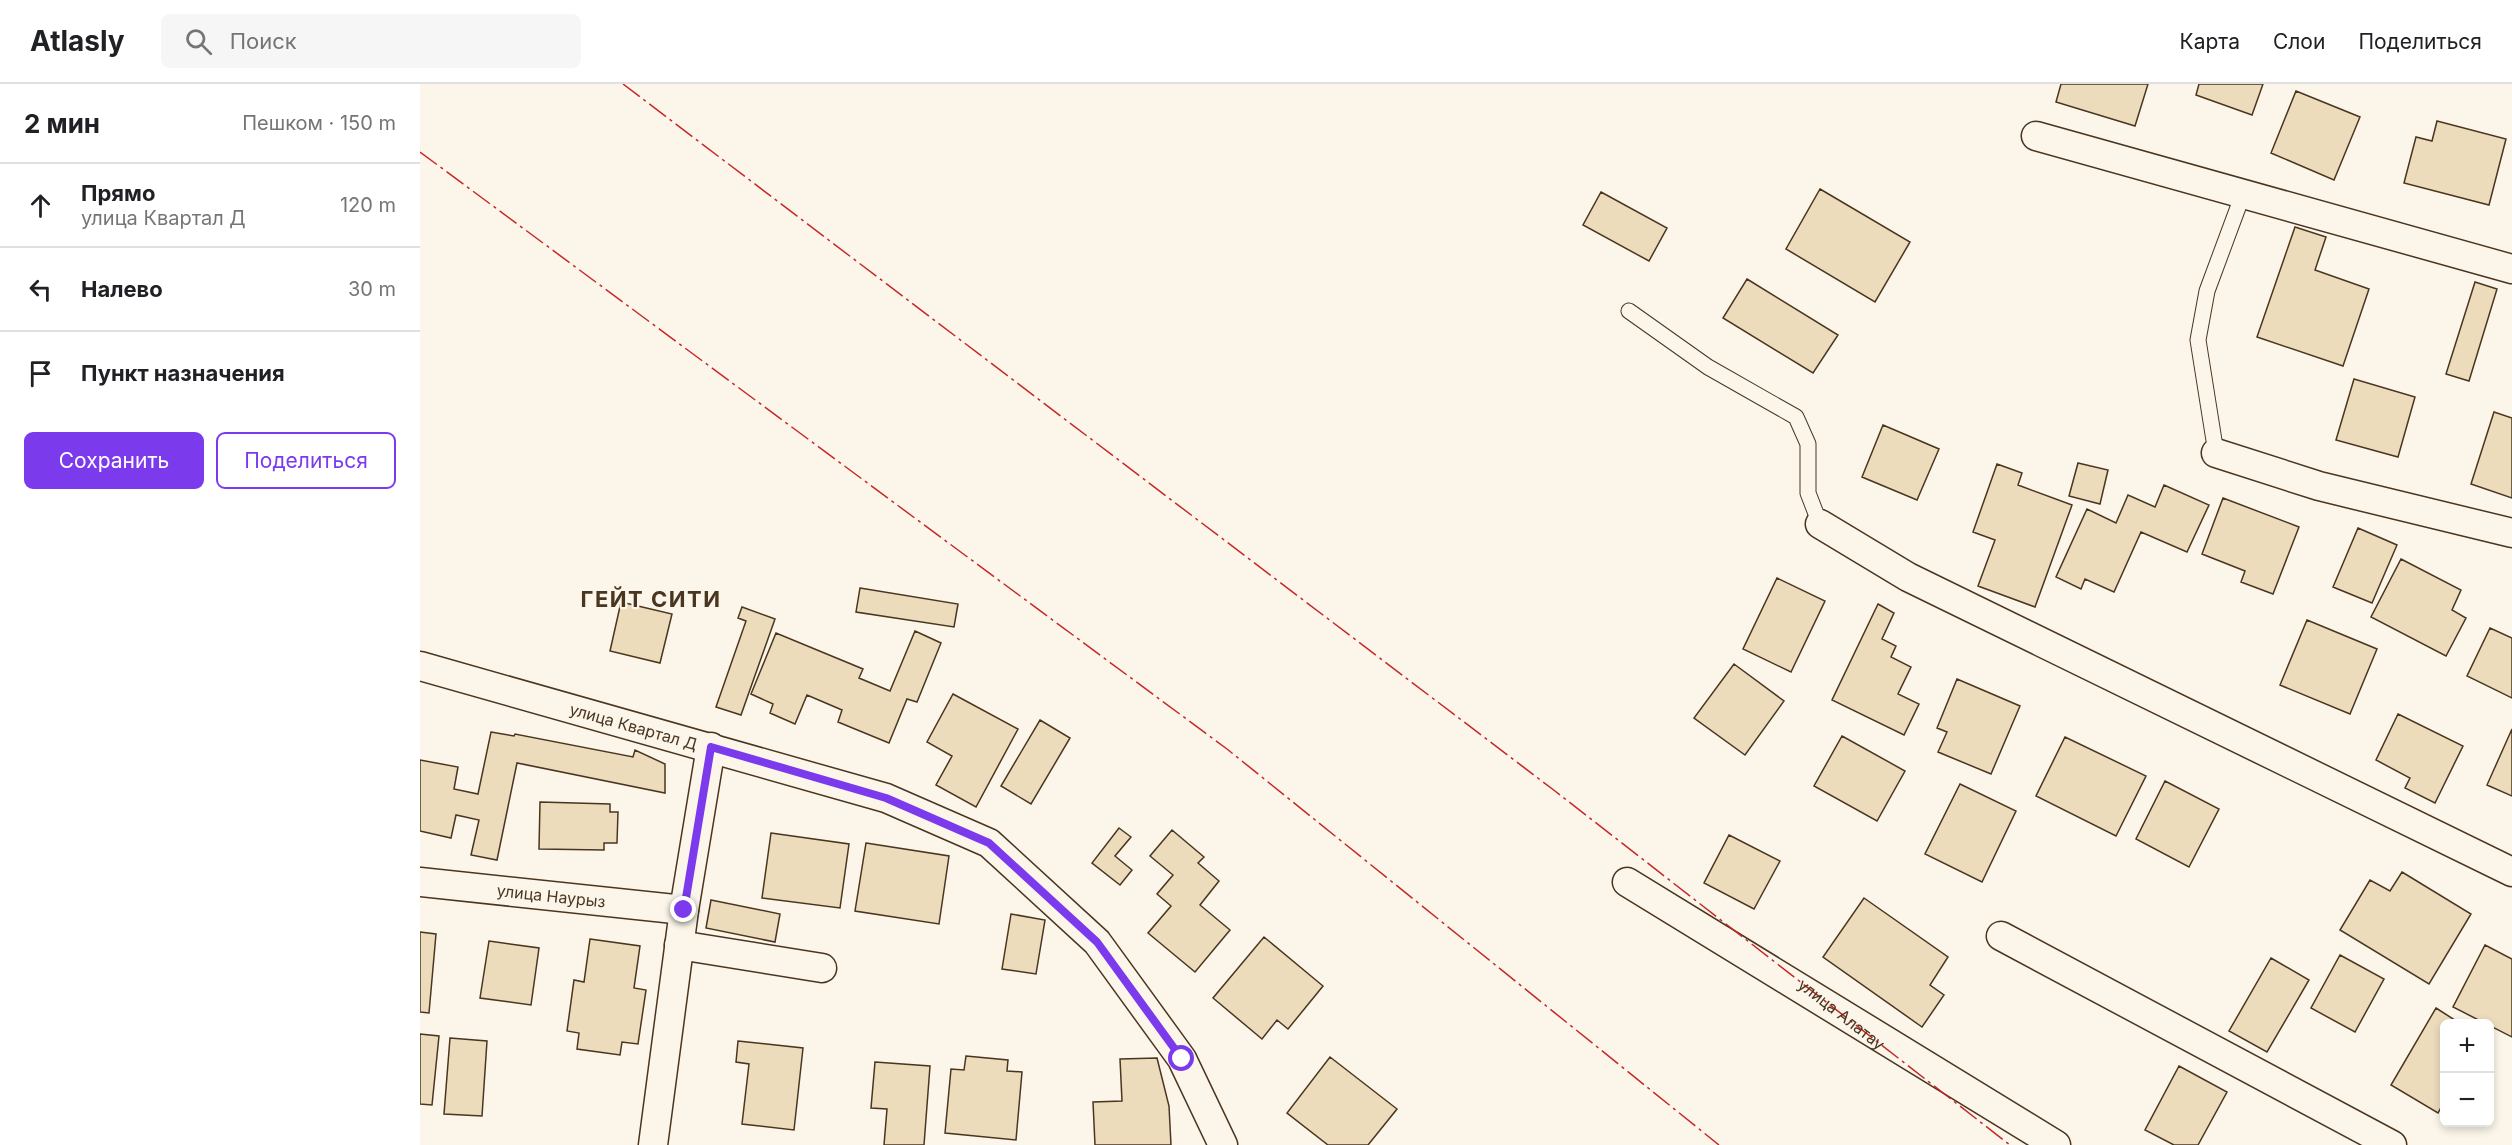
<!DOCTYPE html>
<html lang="ru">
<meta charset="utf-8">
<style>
body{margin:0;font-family:Inter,sans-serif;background:#f6f6f6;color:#202124}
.controls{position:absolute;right:18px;bottom:18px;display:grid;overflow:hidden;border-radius:9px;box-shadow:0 3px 9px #0003}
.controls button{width:54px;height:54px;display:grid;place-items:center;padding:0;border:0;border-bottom:2px solid #e0e0e0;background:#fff;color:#202124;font:30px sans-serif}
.stop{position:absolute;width:18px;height:18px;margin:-14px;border:4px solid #7c3aed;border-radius:50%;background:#fff}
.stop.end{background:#7c3aed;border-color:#fff;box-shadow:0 2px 6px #0008}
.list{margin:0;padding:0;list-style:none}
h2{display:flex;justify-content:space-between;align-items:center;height:78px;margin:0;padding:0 24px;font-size:26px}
h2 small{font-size:20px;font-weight:400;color:#757577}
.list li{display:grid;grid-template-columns:39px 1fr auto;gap:18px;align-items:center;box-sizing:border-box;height:84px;padding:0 24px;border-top:2px solid #e0e0e0}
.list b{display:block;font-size:22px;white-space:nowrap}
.list p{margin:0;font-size:20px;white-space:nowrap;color:#757577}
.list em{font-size:20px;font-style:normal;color:#757577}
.actions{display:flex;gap:12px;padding:18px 24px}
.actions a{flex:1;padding:14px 0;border:2px solid #7c3aed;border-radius:9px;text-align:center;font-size:21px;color:#7c3aed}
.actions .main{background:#7c3aed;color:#fff}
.icon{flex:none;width:33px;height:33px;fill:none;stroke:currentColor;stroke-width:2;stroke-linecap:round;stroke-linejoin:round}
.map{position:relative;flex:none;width:2092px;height:1061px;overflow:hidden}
header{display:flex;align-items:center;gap:36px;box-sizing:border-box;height:84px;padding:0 30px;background:#fff;border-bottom:2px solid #e0e0e0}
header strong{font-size:28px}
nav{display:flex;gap:33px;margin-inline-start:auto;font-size:21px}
.search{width:420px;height:54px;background:#f6f6f6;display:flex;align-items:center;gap:15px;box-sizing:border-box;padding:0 21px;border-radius:9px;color:#757577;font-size:22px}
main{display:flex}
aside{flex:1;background:#fff}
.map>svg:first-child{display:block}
.building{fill:#ecdcbc;stroke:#4a3520;stroke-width:1.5}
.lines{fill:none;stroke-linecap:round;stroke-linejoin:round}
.lane-casing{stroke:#4a3520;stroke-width:17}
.street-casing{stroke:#4a3520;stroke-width:31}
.lane{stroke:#fbf6e9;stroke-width:15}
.street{stroke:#fbf6e9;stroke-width:28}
.power{stroke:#c62828;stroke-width:1.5;stroke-dasharray:21 4.5 3 4.5;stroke-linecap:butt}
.route{stroke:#7c3aed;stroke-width:8}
.labels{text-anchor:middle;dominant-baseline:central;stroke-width:4.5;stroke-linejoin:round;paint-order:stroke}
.street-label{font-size:16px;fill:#4a3520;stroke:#fbf6e9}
.district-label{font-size:22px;font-weight:bold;letter-spacing:1.5px;fill:#4a3520;stroke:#fbf6e9}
</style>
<header>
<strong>Atlasly</strong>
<div class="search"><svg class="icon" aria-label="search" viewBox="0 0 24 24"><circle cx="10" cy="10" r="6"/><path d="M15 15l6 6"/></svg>Поиск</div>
<nav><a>Карта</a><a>Слои</a><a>Поделиться</a></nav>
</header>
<main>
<aside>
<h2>2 мин<small>Пешком · 150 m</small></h2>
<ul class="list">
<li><svg class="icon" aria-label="ahead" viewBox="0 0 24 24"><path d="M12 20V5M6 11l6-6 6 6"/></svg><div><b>Прямо</b><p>улица Квартал Д</p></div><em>120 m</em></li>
<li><svg class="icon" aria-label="left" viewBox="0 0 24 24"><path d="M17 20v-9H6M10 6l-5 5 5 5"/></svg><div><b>Налево</b></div><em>30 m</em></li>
<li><svg class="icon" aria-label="arrive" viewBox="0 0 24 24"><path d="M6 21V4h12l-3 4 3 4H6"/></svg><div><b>Пункт назначения</b></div></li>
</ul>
<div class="actions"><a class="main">Сохранить</a><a>Поделиться</a></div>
</aside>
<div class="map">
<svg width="2092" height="1061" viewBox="0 0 2092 1061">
<rect width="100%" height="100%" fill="#fbf6e9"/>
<path class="building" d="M1641 0H1728L1715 42 1636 18Z
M1779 0H1843L1832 31 1776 11Z
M1876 7 1940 33 1914 96 1851 69Z
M2017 37 2086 55 2069 121 1984 99 1996 53 2012 57Z
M1400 105 1490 158 1455 218 1366 165Z
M1181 108 1247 144 1229 177 1163 141Z
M1875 143 1906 153 1895 186 1949 205 1923 282 1837 253Z
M1327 195 1418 251 1393 289 1303 234Z
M2055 198 2077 205 2049 297 2026 290Z
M1934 295 1995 313 1978 373 1916 356Z
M2074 328 2092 334V414L2051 400Z
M1463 341 1519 365 1497 416 1442 393Z
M1658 379 1688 386 1680 420 1649 412Z
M1577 380 1602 389 1598 401 1652 421 1615 523 1558 502 1575 456 1553 448Z
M1744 401 1789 421 1767 468 1721 448 1694 508 1665 495 1661 505 1636 493 1667 425 1696 439 1708 411 1735 423Z
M1803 414 1879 443 1853 510 1821 498 1825 487 1782 470Z
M1938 444 1977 461 1952 519 1913 503Z
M1981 475 2041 506 2032 526 2046 534 2026 572 1951 533Z
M1357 494 1405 517 1371 588 1323 565Z
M440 504 538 520 534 543 436 528Z
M201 518 252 530 240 579 190 567Z
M1458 520 1474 529 1462 555 1476 562 1471 573 1491 583 1478 610 1499 620 1484 651 1412 616Z
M322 523 355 535 321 631 296 623 326 537 318 534Z
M1887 536 1957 565 1930 630 1860 601Z
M2070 544 2092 554V614L2047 592Z
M495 547 521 559 497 618 487 615 469 659 418 638 422 626 387 611 375 640 350 629 353 620 331 610 356 549 443 585 439 594 470 607Z
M1314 580 1364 617 1325 671 1274 634Z
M1537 595 1600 622 1571 690 1518 668 1527 648 1517 644Z
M533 610 598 645 556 723 516 701 532 672 507 658Z
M1978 630 2043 662 2015 719 1985 704 1990 694 1956 676Z
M620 636 650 654 611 720 581 702Z
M2092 645V712L2067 701Z
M71 648 94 652 95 650 213 673 215 666 245 680V709L97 679 77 776 51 771 59 736 36 731 31 754 0 747V676L38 683 34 705 58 710Z
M1422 652 1485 687 1457 737 1394 702Z
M1645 653 1726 692 1696 752 1616 712Z
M1745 697 1799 725 1769 783 1716 755Z
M1540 700 1596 727 1562 798 1505 770Z
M120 718 190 720V728H198L197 759H184V766L119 765Z
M699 744 711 753 695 772 712 786 700 801 672 779Z
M752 746 784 773 778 779 799 797 780 821 810 846 775 888 728 849 751 822 737 810 753 791 730 772Z
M351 749 429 760 420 824 342 814Z
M1309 751 1360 777 1334 825 1284 799Z
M446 759 529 772 519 840 435 827Z
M1982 788 2051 830 2009 900 1920 846 1950 796 1970 807Z
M1444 814 1528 873 1510 901 1524 911 1502 943 1403 873Z
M291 816 360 830 355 858 286 844Z
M591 830 625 836 616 890 582 885Z
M0 848 16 850 9 929 0 928Z
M844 853 903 902 868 945 857 936 842 955 793 914Z
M170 855 220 862 214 904 226 906 218 960 202 958 200 971 157 965 159 949 147 947 154 896 164 898Z
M69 857 119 864 111 921 60 914Z
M2065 861 2092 875V953L2033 923Z
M1920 871 1964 895 1935 948 1891 924Z
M1851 874 1889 896 1847 968 1809 947Z
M2016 924 2041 940H2024V1018L2018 1029 1971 1001Z
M0 950 19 952 12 1021 0 1020Z
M30 954 67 957 62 1032 24 1030Z
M318 957 383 964 374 1046 322 1040 329 980 316 978Z
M546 972 588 976 587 987 602 988 596 1056 525 1049 531 985 544 986Z
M910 973 977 1025 948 1061H908L867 1029Z
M737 974 749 1022 751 1061H675L673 1018 702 1017 700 975Z
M455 978 510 982 504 1061H464L467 1025 451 1024Z
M1759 982 1807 1008 1778 1061H1754L1725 1046Z"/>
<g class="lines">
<defs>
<path id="lane" d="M1209 227 1288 283 1376 333 1388 360V409L1400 440
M1796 369 1778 256 1787 207 1823 110"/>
<g id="street">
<path d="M1616 52 2092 185"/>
<path d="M1796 369 1899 402 2092 449"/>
<path d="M1400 440 1488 493 2092 788"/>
<path id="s1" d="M0 582 466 714 569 759 677 858 762 975 803 1061"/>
<path id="s2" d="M0 798 264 826"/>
<path d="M1207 798 1636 1061"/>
<path d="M1581 852 1972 1061"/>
<path d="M259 861 402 884"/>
<path d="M233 1061 264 826 291 663"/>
</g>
</defs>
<use href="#lane" class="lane-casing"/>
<use href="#street" class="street-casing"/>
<use href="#lane" class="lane"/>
<use href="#street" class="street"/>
<g class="power">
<path id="s3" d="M203 0 1135 707 1590 1061"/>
<path d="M0 68 807 665 1299 1061"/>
</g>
</g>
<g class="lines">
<path class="route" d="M264 826 291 663 466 714 569 759 677 858 762 975"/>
</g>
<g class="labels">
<g class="street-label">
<text stroke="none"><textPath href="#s1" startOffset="222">улица Квартал Д</textPath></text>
<text stroke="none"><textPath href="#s2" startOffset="132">улица Наурыз</textPath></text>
<text stroke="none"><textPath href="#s3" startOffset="1533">улица Алатау</textPath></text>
</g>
<g class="district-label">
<text x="231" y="515">ГЕЙТ СИТИ</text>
</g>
</g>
</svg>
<div class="controls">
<button>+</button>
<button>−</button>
</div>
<div class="stop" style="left:762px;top:975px"></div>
<div class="stop end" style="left:264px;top:826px"></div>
</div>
</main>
